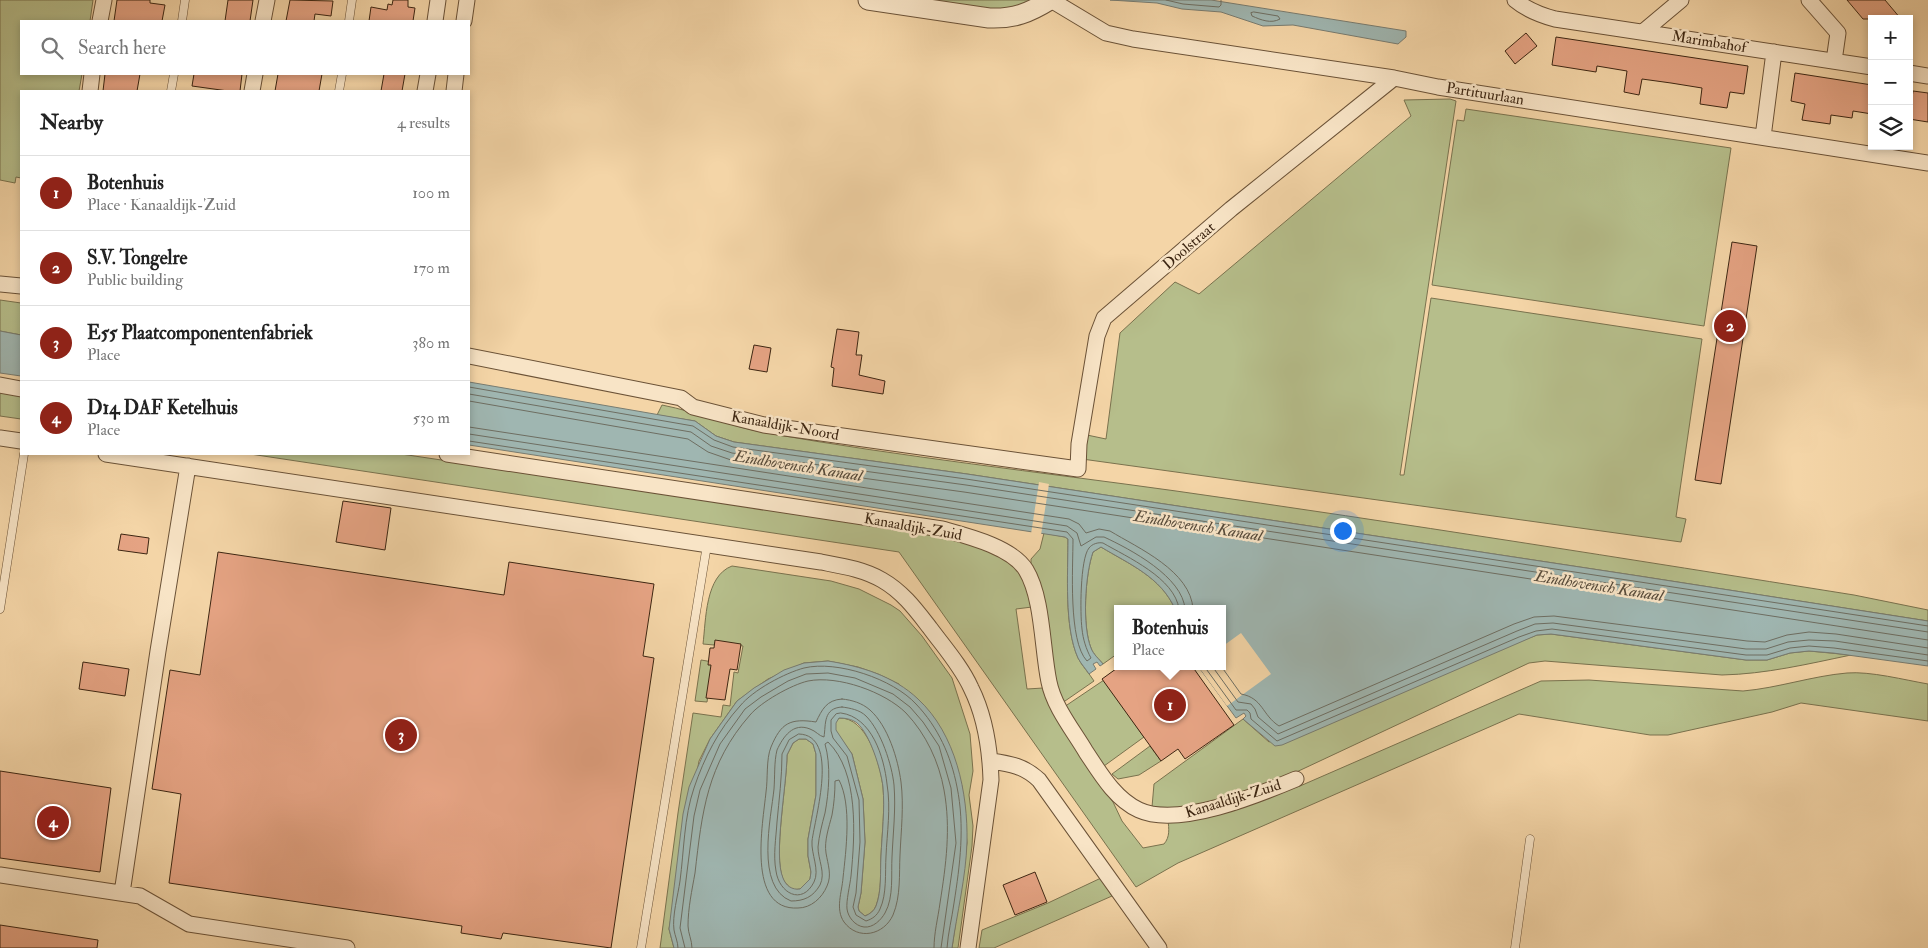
<!DOCTYPE html>
<meta charset="utf-8">
<style>
body{margin:0;font-family:"IM FELL Double Pica",serif;background:#f2f2f2;color:#222}
.controls{position:absolute;right:15px;top:15px;display:grid;overflow:hidden;border-radius:0px;box-shadow:0 2px 8px #0003}
.controls button{width:45px;height:45px;display:grid;place-items:center;padding:0;border:0;border-bottom:1px solid #e0e0e0;background:#fff;color:#222;font:25px sans-serif}
.you{position:absolute;left:1342px;top:530px;width:18px;height:18px;margin:-12px;border:4px solid #fff;border-radius:50%;background:#1a73e8;box-shadow:0 0 0 8px #1a73e833}
.badge{display:grid;place-items:center;width:32px;height:32px;border-radius:50%;background:#8f2418;color:#fff;font-size:16px;font-weight:700}
.pin{position:absolute;translate:-50% -50%;border:2px solid #fff;box-shadow:0 1px 5px #0006}
.popup{position:absolute;left:1114px;top:605px;width:112px;height:65px;box-sizing:border-box;display:grid;place-content:center;border-radius:0px;background:#fff;filter:drop-shadow(0 1px 4px #0005);font-size:16px;white-space:nowrap;color:#767676}
.popup b{font-size:19px;color:#222}
.popup::after{content:'';position:absolute;left:50%;top:100%;margin-left:-10px;border:10px solid transparent;border-top-color:#fff}
.list{margin:0;padding:0;list-style:none}
h2{display:flex;justify-content:space-between;align-items:center;height:65px;margin:0;padding:0 20px;font-size:21px}
h2 small{font-size:16px;font-weight:400;color:#767676}
.list li{display:grid;grid-template-columns:32px 1fr auto;gap:15px;align-items:center;box-sizing:border-box;height:75px;padding:0 20px;border-top:1px solid #e0e0e0}
.list b{display:block;font-size:19px;white-space:nowrap}
.list p{margin:0;font-size:16px;white-space:nowrap;color:#767676}
.list em{font-size:16px;font-style:normal;color:#767676}
.icon{flex:none;width:28px;height:28px;fill:none;stroke:currentColor;stroke-width:2;stroke-linecap:round;stroke-linejoin:round}
.map{position:relative;flex:none;width:1928px;height:948px;overflow:hidden}
.search{position:absolute;background:#fff;box-shadow:0 2px 8px #0003;left:20px;top:20px;width:450px;height:55px;display:flex;align-items:center;gap:12px;box-sizing:border-box;padding:0 18px;border-radius:0px;color:#767676;font-size:19px}
.panel{position:absolute;background:#fff;box-shadow:0 2px 8px #0003;left:20px;top:90px;width:450px;height:365px;border-radius:0px}
.map>svg:first-child{display:block}
.green{fill:#b6be8b;stroke:#7a724e}
.water{fill:#9fb6b1;stroke:#787c71;fill-rule:evenodd}
.pier{fill:#f4d5a7}
.lines{fill:none;stroke-linecap:round;stroke-linejoin:round}
.shore{stroke:#6e6e62;stroke-width:1}
.building{fill:#e5a383;stroke:#3d2612}
.service-casing{stroke:#6b5237;stroke-width:9}
.minor-casing{stroke:#6b5237;stroke-width:17}
.tertiary-casing{stroke:#6b5237;stroke-width:21}
.service{stroke:#f8e4c6;stroke-width:8}
.minor{stroke:#f8e4c6;stroke-width:15}
.tertiary{stroke:#f8e4c6;stroke-width:19}
.labels{text-anchor:middle;dominant-baseline:central;stroke-width:5;stroke-linejoin:round;paint-order:stroke}
.street-label{font-size:15px;fill:#3d2612;stroke:#f8e4c6}
.water-label{font-size:16px;font-style:italic;fill:#564a3a;stroke:#f8e4c6}
</style>
<div class="map">
<svg width="1928" height="948" viewBox="0 0 1928 948">
<rect width="100%" height="100%" fill="#f4d5a7"/>
<filter id="stains"><feTurbulence type="fractalNoise" baseFrequency=".004" numOctaves="4"/><feColorMatrix values="0 0 0 0 .2 0 0 0 0 .09 0 0 0 0 .02 0 0 0 .5 -.17"/></filter>
<radialGradient id="worn" r=".72"><stop offset=".6" stop-color="#630" stop-opacity="0"/><stop offset="1" stop-color="#630" stop-opacity=".3"/></radialGradient>
<path class="green" d="M0 0H93L90 21H21V74H82L79 91H21V178L16 177 15 183 0 180Z
M932 0H1035L1009 11 932 2Z
M1450 99 1456 101 1400 475H1404L1431 298 1702 339 1676 517 1686 519 1681 542 1082 459 1087 435 1106 439 1120 333 1175 282 1199 294 1411 116 1404 100Z
M1466 109 1731 148 1704 326 1432 285 1457 120 1464 121Z
M0 300 21 303V335L0 331Z
M0 392 21 395V419L0 416Z
M662 405C698 412 731 427 767 433 903 457 1040 472 1176 491 1402 523 1628 559 1854 595L1928 610V621L1639 576 967 474 734 442 716 436 695 421 657 415Z
M250 454H401L925 532C958 538 1003 546 1022 577 1028 586 1030 597 1032 607L1016 609 1027 689 1043 688 1101 786 1113 802 1122 821 1143 848 1164 844C1170 837 1169 829 1168 820L1300 786 1541 681 1589 680 1743 691C1778 688 1812 676 1847 673 1870 671 1905 680 1928 684V721L1801 703 1772 712 1668 735H1650L1519 714 1178 863 1136 887 899 552Z
M1044 533 1065 537 1068 539C1068 573 1064 627 1078 658 1082 666 1089 673 1094 681L1065 701 1061 702 1057 691 1037 577 1031 564V559L1040 549Z
M1101 547C1129 564 1161 577 1175 609H1118L1117 654 1103 664C1099 659 1093 654 1091 648 1082 626 1085 575 1093 552Z
M732 566 831 581 859 589 891 605 900 611 922 636 952 678 970 734 973 771 969 795 973 826 972 846 958 948H952L967 843 962 786 899 684 878 674 858 667 828 661 804 663 768 679 737 701 710 739 699 761 669 929 674 948H660L678 813 693 713 721 717 723 705 730 706 734 672 738 673 743 646 715 642 714 645 703 644C706 620 705 576 732 566Z
M1551 634 1746 660H1767L1790 653 1809 651 1851 655C1808 664 1766 674 1722 675L1545 661 1529 663 1290 775 1229 797 1187 808 1152 807 1154 784 1243 719 1269 742 1521 641 1537 635Z
M701 660 713 662 707 702 695 701Z
M1104 680 1144 737 1104 766 1064 707Z
M839 718C867 717 880 763 883 787 885 810 882 833 881 856 880 872 882 890 876 906 874 911 870 914 865 916L859 911 858 907 861 893 865 842 863 799 852 754 835 730V723Z
M799 739H806L813 744 816 754V795L808 839V856L811 872 810 879 800 889 793 890C789 887 785 883 783 879 773 857 787 783 787 755L793 743Z
M1150 746 1161 761 1139 775 1118 779 1112 774Z
M1101 878 1112 896 994 948H979L982 930 1048 903Z"/>
<path class="water" d="M1110 0H1211L1406 31V37L1398 44 1293 25 1263 26 1221 12 1182 9 1157 3Z
M0 331 21 335V376L0 373Z
M469 382 695 421 716 436 734 442 967 474 1639 576 1928 621V666L1833 653 1809 651 1790 653 1767 660H1746L1551 634 1537 635 1282 745 1275 746 1243 719 1246 716 1244 713 1236 718 1198 666H1222V609H1175C1161 577 1129 564 1101 547L1093 552C1085 575 1082 626 1091 648 1093 654 1099 659 1103 664L1100 666 1097 662 1093 664 1096 669 1089 674C1086 669 1081 664 1078 658 1064 627 1068 573 1068 539L1065 537 469 445Z
M828 661C860 666 894 676 918 699 956 734 968 793 967 842 966 877 957 913 952 948H674L669 929 683 814 689 787 710 739 737 701 754 688 784 670 804 663ZM839 718C845 718 852 719 857 723 870 734 881 770 883 787 885 810 882 833 881 856 880 872 882 890 876 906 874 911 870 914 865 916L859 911 858 907 861 893 865 842 863 799 852 754 836 730V723ZM799 739H806L813 744 816 754V795L808 839V856L811 872 810 879 800 889C792 890 786 886 783 878 773 855 787 784 787 755L793 743Z"/>
<path class="pier" d="M1039 482 1049 484 1041 535 1031 534Z
M1241 633 1271 674 1227 706 1198 666H1222L1223 646Z"/>
<g class="lines">
<path class="shore" d="M1166 0 1183 4 1219 7 1221 5V0
M1254 12 1278 16 1280 19C1271 24 1261 20 1252 16L1251 13Z
M469 387 693 426 714 440 733 447 966 479 1928 626
M469 394 691 432 711 446 732 453 966 485 1928 632
M469 401 688 439 708 452 731 460 964 492 1928 640
M469 427 1069 519 1079 524 1086 533 1099 529 1110 531C1138 548 1191 571 1193 609
M469 434 1067 526 1077 533 1081 546 1096 537H1104C1130 549 1183 577 1185 609
M469 441 1067 532 1073 539C1073 567 1068 641 1087 661L1091 658C1086 649 1083 639 1082 629 1080 614 1080 559 1089 548 1092 544 1098 542 1103 543 1127 557 1175 578 1179 609
M1204 666 1236 710H1247L1250 713 1251 719 1277 741 1519 637 1536 631 1552 629 1746 655H1767L1790 648 1809 646 1834 648 1928 661
M1212 666 1238 702 1251 704 1255 709 1258 717 1278 734 1517 631 1535 624 1553 623 1746 649H1766L1788 642 1809 640 1835 641 1928 655
M1221 666 1241 694C1263 698 1262 715 1279 726L1514 624 1534 617 1554 616 1747 641 1765 642 1787 635 1809 632 1836 634 1928 648
M842 699C852 700 862 703 870 710 888 726 898 759 901 782 904 806 901 831 900 855 899 874 901 896 893 915 884 935 858 941 844 922 835 909 842 892 843 878 846 850 852 805 839 780L835 781C835 793 834 804 832 815 829 827 824 841 826 853 828 865 832 875 827 886 822 898 811 908 798 908 746 911 763 823 766 792 768 779 766 759 771 747 781 723 790 718 816 722 822 710 826 700 842 699Z
M842 707C850 708 860 710 866 716 881 731 892 765 894 785 896 809 893 833 892 857 891 874 894 897 885 913 881 920 873 928 864 927 855 926 848 917 847 909 846 901 850 885 851 876 855 835 859 772 828 742L825 744C831 765 829 792 825 813 822 824 819 836 818 847 818 860 826 873 820 885 813 897 804 901 791 901 755 887 771 818 774 789 775 776 774 762 777 750 783 737 793 722 810 729 816 731 819 736 824 737 826 724 823 708 842 707Z
M841 713C872 717 884 757 887 784 891 808 887 833 886 856 885 873 887 894 880 909 877 916 872 919 866 921L856 915 853 907 856 893 860 842 859 800 847 756 833 738 831 731V720L836 714Z
M799 734C840 735 815 817 812 841 811 854 820 870 814 882 802 906 779 893 776 871 773 855 776 838 777 822 779 800 782 777 782 754L789 740Z
M678 948C678 942 675 936 674 930 672 916 678 895 680 881 684 851 684 817 694 788 704 758 719 729 740 706 753 690 785 673 804 668 837 660 893 679 916 704 938 727 951 756 957 787 965 826 960 865 954 903 952 918 948 933 947 948
M685 948 680 928 694 816 700 790 720 744 745 709 761 697 788 681 806 674 828 673 855 678 893 694 910 707 923 722 939 746 951 788 956 843 941 948
M692 948C692 940 688 933 688 926 688 908 692 890 695 873 702 812 707 764 750 715 761 702 791 685 808 681 838 675 885 692 906 713 926 734 939 762 944 790 951 828 946 865 940 903 938 918 934 933 934 948"/>
</g>
<path class="building" d="M117 0H150V3L165 5 162 21H114Z
M228 0H253L250 21H225Z
M290 0 333 1 331 16 315 14 314 21H286Z
M393 0H408V7L415 8 413 21H369L371 7 387 10 388 4 392 5Z
M1847 0H1885L1901 19H1863Z
M1526 33 1537 46 1515 64 1505 51Z
M1556 37 1748 66 1744 94 1730 92 1727 108 1700 104 1702 88 1671 83 1642 79 1639 95 1624 92 1627 71 1597 66 1596 72 1552 65Z
M1795 73 1872 85V114L1853 111 1852 118 1831 115 1830 124 1802 120 1805 104 1791 101Z
M105 74H140L137 91H103Z
M194 74H242L240 91H228L192 86Z
M278 74H322L319 91H275Z
M384 74H405L402 91H381Z
M1913 91 1928 93V122L1909 119Z
M1732 242 1757 246 1721 484 1695 480Z
M837 329 859 332 856 355H862L859 375 885 381 883 394 832 386 834 368 831 367Z
M754 345 771 348 767 372 749 369Z
M343 501 391 508 385 550 336 542Z
M121 534 149 538 147 554 118 550Z
M218 552 504 595 509 562 654 584 643 656 654 658 611 948 503 933 501 939 461 933 462 926 169 883 181 794 152 789 170 670 200 675Z
M715 640 741 644 737 670 730 669 725 700 706 698 711 665H708L710 648H714Z
M83 662 129 669 125 696 79 689Z
M1120 666H1192L1234 725 1185 759 1178 749 1161 761 1102 679Z
M0 771 111 788 100 872 0 858Z
M1035 872 1047 902 1015 915 1003 885Z
M0 925 98 940 97 948H0Z"/>
<g class="lines">
<defs>
<path id="service" d="M182 21 185 0
M349 21 352 0
M171 91 174 74
M339 91 342 74
M0 609 24 454
M641 948 707 545
M1515 948 1530 839"/>
<path id="minor" d="M1051 0 1106 33 1133 39 1394 78 1438 87 1928 163
M1515 0C1527 10 1540 15 1555 19L1872 67
M1809 0 1838 33 1834 61
M100 21 104 0
M263 21 267 0
M435 21 438 0
M464 21 467 0
M1644 31 1681 0
M1909 73 1928 76
M90 91 92 74
M252 91 255 74
M425 91 428 74
M454 91 456 74
M1763 137 1774 52
M0 284 21 286
M469 356 681 398 693 407 764 425 1078 469 1079 444 1097 336 1104 318 1231 209 1394 78
M0 385 21 389
M0 438 21 441
M106 454 821 562C842 566 863 569 882 580 903 592 916 610 930 628 944 647 961 666 971 688 985 716 990 749 991 780L968 948
M447 454 942 529C967 536 1012 547 1026 570 1043 598 1042 649 1049 682 1054 707 1073 730 1086 752 1100 773 1115 799 1139 810 1178 828 1258 795 1296 779
M991 761C1011 764 1024 766 1039 780L1159 948
M0 875 140 896 189 924 347 948
M122 893 158 651 188 466"/>
<path id="tertiary" d="M868 0 989 18C1014 19 1029 13 1050 0"/>
</defs>
<use href="#service" class="service-casing"/>
<use href="#minor" class="minor-casing"/>
<use href="#tertiary" class="tertiary-casing"/>
<use href="#service" class="service"/>
<use href="#minor" class="minor"/>
<use href="#tertiary" class="tertiary"/>
</g>
<g class="labels">
<g class="street-label">
<text transform="translate(1709 42) rotate(9)">Marimbahof</text>
<text transform="translate(1485 94) rotate(9)">Partituurlaan</text>
<text transform="translate(1189 246) rotate(-41)">Doolstraat</text>
<text transform="translate(785 426) rotate(10)">Kanaaldijk-Noord</text>
<text transform="translate(913 527) rotate(10)">Kanaaldijk-Zuid</text>
<text transform="translate(1233 799) rotate(-17)">Kanaaldijk-Zuid</text>
</g>
<g class="water-label">
<text transform="translate(798 466) rotate(9)">Eindhovensch Kanaal</text>
<text transform="translate(1198 526) rotate(9)">Eindhovensch Kanaal</text>
<text transform="translate(1599 586) rotate(9)">Eindhovensch Kanaal</text>
</g>
</g>
<rect width="100%" height="100%" filter="url(#stains)"/>
<rect width="100%" height="100%" fill="url(#worn)"/>
</svg>
<div class="controls">
<button>+</button>
<button>−</button>
<button><svg class="icon" aria-label="layers" viewBox="0 0 24 24"><path d="M12 4l9 5-9 5-9-5zM3 14l9 5 9-5"/></svg></button>
</div>
<div class="you"></div>
<div class="pin badge" style="left:1170px;top:705px">1</div>
<div class="popup"><b>Botenhuis</b>Place</div>
<div class="pin badge" style="left:1730px;top:326px">2</div>
<div class="pin badge" style="left:401px;top:735px">3</div>
<div class="pin badge" style="left:53px;top:822px">4</div>
<div class="search"><svg class="icon" aria-label="search" viewBox="0 0 24 24"><circle cx="10" cy="10" r="6"/><path d="M15 15l6 6"/></svg>Search here</div>
<section class="panel">
<h2>Nearby<small>4 results</small></h2>
<ul class="list">
<li><span class="badge">1</span><div><b>Botenhuis</b><p>Place · Kanaaldijk-Zuid</p></div><em>100 m</em></li>
<li><span class="badge">2</span><div><b>S.V. Tongelre</b><p>Public building</p></div><em>170 m</em></li>
<li><span class="badge">3</span><div><b>E55 Plaatcomponentenfabriek</b><p>Place</p></div><em>380 m</em></li>
<li><span class="badge">4</span><div><b>D14 DAF Ketelhuis</b><p>Place</p></div><em>530 m</em></li>
</ul>
</section>
</div>
